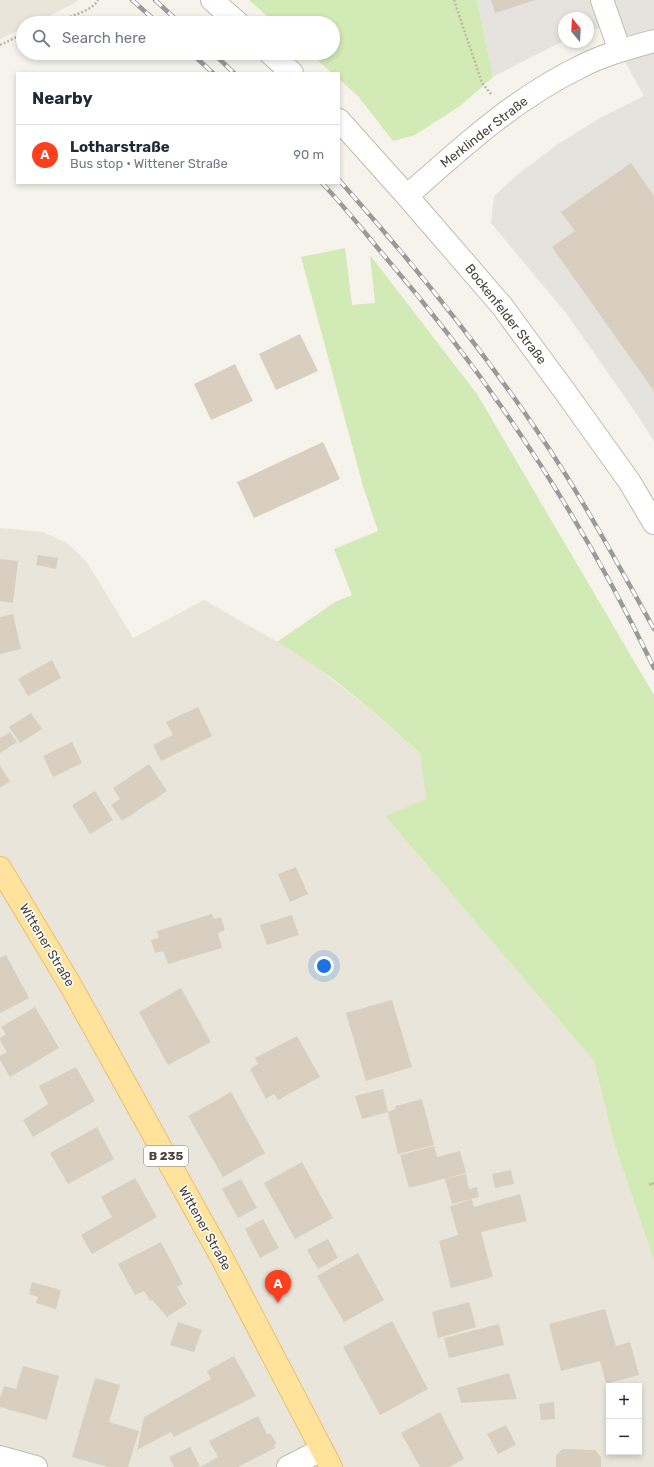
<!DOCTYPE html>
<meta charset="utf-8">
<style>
body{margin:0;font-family:Rubik,sans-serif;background:#f6f6f7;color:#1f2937}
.controls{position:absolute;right:12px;bottom:12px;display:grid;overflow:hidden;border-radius:0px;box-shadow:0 2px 6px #0003}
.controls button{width:36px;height:36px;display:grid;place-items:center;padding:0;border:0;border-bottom:1px solid #e0e1e3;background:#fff;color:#1f2937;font:20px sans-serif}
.compass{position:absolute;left:558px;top:12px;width:36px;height:36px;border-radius:50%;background:#fff;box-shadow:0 2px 6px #0003;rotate:342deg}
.you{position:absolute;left:324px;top:966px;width:14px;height:14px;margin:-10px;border:3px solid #fff;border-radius:50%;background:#1a73e8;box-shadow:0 0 0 6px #1a73e833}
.badge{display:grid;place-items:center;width:26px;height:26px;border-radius:50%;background:#fc3f1d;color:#fff;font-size:13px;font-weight:700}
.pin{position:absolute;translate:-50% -33px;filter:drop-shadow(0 1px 2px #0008)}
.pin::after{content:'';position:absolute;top:21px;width:14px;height:12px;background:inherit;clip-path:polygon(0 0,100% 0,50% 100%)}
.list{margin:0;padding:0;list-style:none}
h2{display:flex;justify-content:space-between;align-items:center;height:52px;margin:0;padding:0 16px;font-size:17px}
h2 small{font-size:13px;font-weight:400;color:#747a83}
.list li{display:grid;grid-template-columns:26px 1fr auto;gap:12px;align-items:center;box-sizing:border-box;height:60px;padding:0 16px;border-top:1px solid #e0e1e3}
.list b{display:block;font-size:15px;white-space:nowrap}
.list p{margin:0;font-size:13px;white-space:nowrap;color:#747a83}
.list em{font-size:13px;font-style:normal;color:#747a83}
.icon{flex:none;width:22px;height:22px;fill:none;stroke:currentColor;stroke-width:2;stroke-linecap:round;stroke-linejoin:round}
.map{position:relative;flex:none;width:654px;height:1467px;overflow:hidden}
.search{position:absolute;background:#fff;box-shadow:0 2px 6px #0003;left:16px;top:16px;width:324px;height:44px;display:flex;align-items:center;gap:10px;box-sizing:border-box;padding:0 14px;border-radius:22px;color:#747a83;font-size:15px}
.panel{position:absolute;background:#fff;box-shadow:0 2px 6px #0003;left:16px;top:72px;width:324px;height:112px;border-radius:0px}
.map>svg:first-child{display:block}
.residential{fill:#eae5da;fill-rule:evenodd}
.industrial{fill:#e6e2dd}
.green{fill:#d2eab5}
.building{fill:#d8cfc1}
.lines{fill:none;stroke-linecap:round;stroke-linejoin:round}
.minor-casing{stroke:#c2bbae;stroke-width:24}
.major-casing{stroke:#e6c16a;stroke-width:24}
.path{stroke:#c4b79f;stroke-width:2.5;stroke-dasharray:2 2;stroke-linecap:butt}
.minor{stroke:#fff;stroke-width:22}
.major{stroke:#ffe39c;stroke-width:22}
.rail-casing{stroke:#9a9a9a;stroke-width:4.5}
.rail{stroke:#fff;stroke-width:3;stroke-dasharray:9;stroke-linecap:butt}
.labels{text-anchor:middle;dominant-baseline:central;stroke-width:3;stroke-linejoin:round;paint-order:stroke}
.shield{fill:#fff;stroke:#817c74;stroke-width:1}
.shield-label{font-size:12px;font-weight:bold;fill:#4b4439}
.street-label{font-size:13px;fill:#4b4439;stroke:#fff}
</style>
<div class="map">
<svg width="654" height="1467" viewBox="0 0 654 1467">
<rect width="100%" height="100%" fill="#f6f3ec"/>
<path class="residential" d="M0 0H78L75 3 34 23H23V28L0 39Z
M0 528 43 532 67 543 87 562 133 638 204 600 302 656 366 706 420 753 427 799 385 816 594 1061 614 1143 654 1261V1467H0ZM609 1386H639V1452H609Z"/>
<path class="industrial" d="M477 0H654V441L636 413 566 313 491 223 494 196 517 175 558 144 600 118 644 96 605 26 588 32V18H564V41L533 56 493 77Z"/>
<path class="green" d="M249 0H477L493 77 460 106 415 135 393 141 358 96 339 79V73H332L309 53H333V23H275Z
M345 248 352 305 375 303 370 255 477 394 654 695V1261L614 1143 594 1061 385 816 426 799 420 753C375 713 329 671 277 642L335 602 352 595 334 549 378 531 363 486 301 257Z"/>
<path class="building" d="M491 0H535L495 13Z
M631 163 654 196V391L552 247 575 231 561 212Z
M300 334 318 371 276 390 259 354Z
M235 364 253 401 211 420 194 384Z
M323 442 340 479 254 518 237 482Z
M38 555 58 558 56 569 36 565Z
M0 559 18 561 13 603 0 601Z
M13 614 21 649 0 654V617Z
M52 660 61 678 28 696 18 679Z
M198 707 212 736 161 761 153 745 173 735 166 722Z
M31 713 42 729 20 743 9 727Z
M10 732 17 742 0 753V738Z
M72 742 82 763 53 777 43 756Z
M149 764 167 791 122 821 111 805 120 799 113 788Z
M0 766 10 781 0 788Z
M95 791 113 820 90 834 72 805Z
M296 867 308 894 290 902 278 874Z
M212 914 214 919 221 917 225 930 218 933 222 948 168 964 163 951 155 953 151 940 159 938 157 931Z
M292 915 299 935 267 945 260 925Z
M6 955 29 998 0 1013V958Z
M181 988 211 1042 168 1065 139 1012Z
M392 1000 412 1067 366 1081 346 1013Z
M35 1007 59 1048 10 1077 0 1060V1056L7 1052 0 1040V1038L6 1034 1 1027Z
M297 1036 320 1077 278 1100 274 1094 266 1099 250 1069 258 1064 255 1058Z
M76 1067 95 1101 33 1137 23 1120 48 1104 39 1086Z
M383 1089 388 1112 362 1119 355 1096Z
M231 1092 265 1153 223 1177 188 1116Z
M422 1099 434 1145 398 1154 388 1112 395 1109 396 1106Z
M97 1127 114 1159 68 1184 50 1153Z
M434 1146 437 1157 460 1151 466 1173 409 1188 400 1155Z
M302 1162 333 1218 295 1239 264 1183Z
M511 1170 514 1184 495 1188 492 1174Z
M466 1174 469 1189 477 1187 479 1197 452 1204 445 1179Z
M135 1178 157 1217 92 1254 81 1235 112 1217 101 1197Z
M241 1179 257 1208 238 1218 222 1189Z
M520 1194 527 1221 481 1232 493 1277 451 1288 439 1241 458 1235 450 1206 472 1199 474 1207Z
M263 1219 279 1248 260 1258 245 1229Z
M328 1239 338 1258 318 1269 307 1250Z
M161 1242 183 1284 177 1287 187 1304 167 1317 152 1300 150 1301 144 1291 135 1295 118 1264Z
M358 1253 384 1300 344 1322 317 1276Z
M32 1282 61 1290 56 1309 36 1303 38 1297 29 1294Z
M469 1302 476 1327 438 1338 432 1312Z
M605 1309 616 1346 630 1342 639 1375 606 1384 600 1361 561 1371 549 1324Z
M392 1321 428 1389 380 1415 343 1347Z
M178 1322 202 1330 194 1352 170 1345Z
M499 1324 504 1345 449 1358 444 1338Z
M234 1356 256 1396 174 1437 171 1432 137 1450 144 1417 211 1379 207 1371Z
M23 1366 59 1376 47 1420 0 1407V1398L4 1386 16 1389Z
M509 1373 517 1399 461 1403 457 1388Z
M95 1378 120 1385 109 1422 139 1431 128 1467H108L72 1457Z
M554 1402 555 1419 541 1420 539 1404Z
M440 1412 464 1459 449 1467H420L401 1433Z
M258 1416 267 1434H271L276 1443 274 1446 275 1448 238 1467H200L218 1457 209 1441Z
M506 1425 516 1445 498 1454 487 1434Z
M190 1447 200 1466 198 1467H174L169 1457Z
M563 1449 595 1450 601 1457V1467H556V1455Z"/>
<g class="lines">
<defs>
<path id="minor" d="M212 0 238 23
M602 0 620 51
M270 53 292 73
M339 120 407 196 502 306 566 393 629 481 654 523
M407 196C461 148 514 99 580 67 603 55 629 48 654 41
M0 1457 36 1467
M288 1467 321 1450"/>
<path id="major" d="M0 868 71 986 222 1258 331 1467"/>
</defs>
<use href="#minor" class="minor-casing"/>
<use href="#major" class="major-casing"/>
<path class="path" d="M454 0 482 83 491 94
M51 23C64 18 92 12 98 0
M0 45 23 34
M654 1183 650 1184 654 1185"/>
<use href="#minor" class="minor"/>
<use href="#major" class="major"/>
<defs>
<path id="rail" d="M132 0 158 23
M155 0 180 23
M191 53 213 73
M213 53 234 73
M339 180C421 272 498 368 564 472 596 523 625 577 654 629
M322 183C343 205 362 229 381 252 490 378 582 518 654 668"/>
</defs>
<use href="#rail" class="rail-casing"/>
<use href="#rail" class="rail"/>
</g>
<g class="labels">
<rect class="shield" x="144" y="1146" width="44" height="20" rx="3"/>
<g class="shield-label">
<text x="166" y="1156">B 235</text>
</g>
<g class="street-label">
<text transform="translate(484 132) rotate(-38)">Merklinder Straße</text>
<text transform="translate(506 314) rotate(52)">Bockenfelder Straße</text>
<text transform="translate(47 945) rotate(59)">Wittener Straße</text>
<text transform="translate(205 1228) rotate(61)">Wittener Straße</text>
</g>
</g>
</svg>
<div class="controls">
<button>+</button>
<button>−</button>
</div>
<svg class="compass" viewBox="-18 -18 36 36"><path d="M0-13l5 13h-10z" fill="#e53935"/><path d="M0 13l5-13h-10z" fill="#747a83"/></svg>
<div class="you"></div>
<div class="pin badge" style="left:278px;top:1303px">A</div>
<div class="search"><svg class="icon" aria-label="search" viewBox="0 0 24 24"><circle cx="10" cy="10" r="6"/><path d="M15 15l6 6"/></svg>Search here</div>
<section class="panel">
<h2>Nearby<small></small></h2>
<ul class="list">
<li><span class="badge">A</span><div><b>Lotharstraße</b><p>Bus stop · Wittener Straße</p></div><em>90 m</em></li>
</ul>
</section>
</div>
